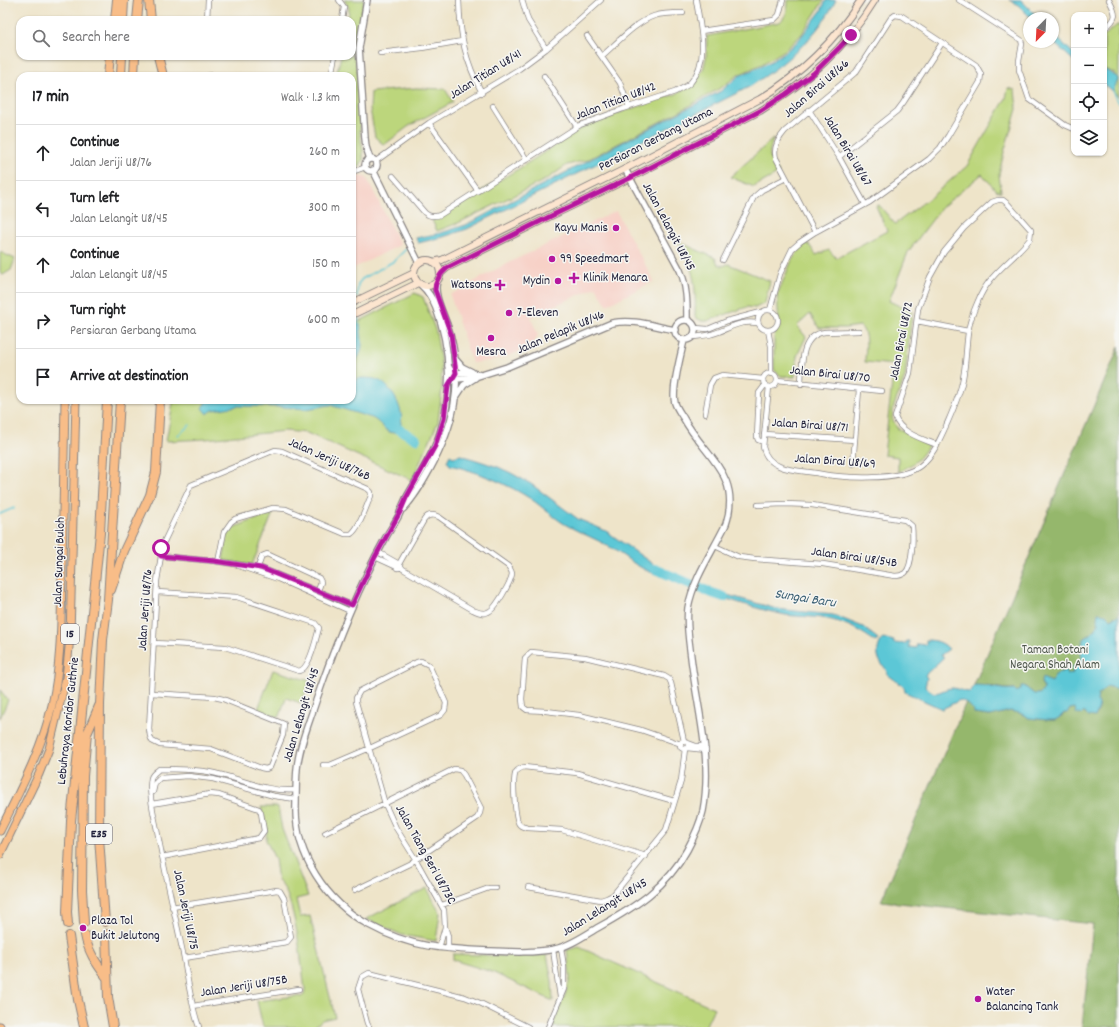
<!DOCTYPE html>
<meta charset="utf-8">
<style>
body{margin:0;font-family:Dekko,sans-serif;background:#f6f6f6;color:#202124}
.controls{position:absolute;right:12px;top:12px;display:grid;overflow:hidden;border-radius:8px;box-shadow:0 1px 3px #0004}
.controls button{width:36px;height:36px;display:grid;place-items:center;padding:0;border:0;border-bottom:1px solid #e0e0e0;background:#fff;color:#202124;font:20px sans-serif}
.compass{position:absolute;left:1023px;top:12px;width:36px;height:36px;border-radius:50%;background:#fff;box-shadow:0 1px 3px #0004;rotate:204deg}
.stop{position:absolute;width:12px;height:12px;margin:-9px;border:3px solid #b5179e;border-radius:50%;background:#fff}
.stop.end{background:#b5179e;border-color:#fff;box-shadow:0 1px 4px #0008}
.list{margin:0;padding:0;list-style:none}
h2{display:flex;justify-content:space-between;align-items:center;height:52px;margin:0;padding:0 16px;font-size:17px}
h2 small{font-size:13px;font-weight:400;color:#757577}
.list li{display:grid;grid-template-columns:26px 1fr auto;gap:12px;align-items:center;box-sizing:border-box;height:56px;padding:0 16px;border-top:1px solid #e0e0e0}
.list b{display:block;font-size:15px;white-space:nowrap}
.list p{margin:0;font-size:13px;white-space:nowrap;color:#757577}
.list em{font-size:13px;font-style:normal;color:#757577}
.icon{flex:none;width:22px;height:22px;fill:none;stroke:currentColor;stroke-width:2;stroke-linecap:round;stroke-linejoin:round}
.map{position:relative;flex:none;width:1119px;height:1027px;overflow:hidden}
.search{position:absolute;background:#fff;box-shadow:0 1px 3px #0004;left:16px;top:16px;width:340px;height:44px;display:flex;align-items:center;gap:10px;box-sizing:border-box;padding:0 14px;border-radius:12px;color:#757577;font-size:15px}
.panel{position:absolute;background:#fff;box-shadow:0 1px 3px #0004;left:16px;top:72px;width:340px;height:332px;border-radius:12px}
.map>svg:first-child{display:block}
.built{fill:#f7d1c7}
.green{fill:#bcd67c;stroke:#6f7c5c}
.forest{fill:#95b76c;stroke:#5c6c54}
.water{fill:#5cc7d6;stroke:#3f7488}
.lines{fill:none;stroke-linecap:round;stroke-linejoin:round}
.stream{stroke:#5cc7d6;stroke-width:1.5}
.river{stroke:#5cc7d6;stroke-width:10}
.minor-casing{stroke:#888382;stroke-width:6}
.tertiary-casing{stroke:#888382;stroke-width:8}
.secondary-casing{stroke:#888382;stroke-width:8}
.trunk-casing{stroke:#888382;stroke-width:9}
.motorway-casing{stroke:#888382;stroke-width:10}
.minor{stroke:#fff;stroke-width:4.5}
.tertiary{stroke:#fff;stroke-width:5.5}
.secondary{stroke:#fce5cf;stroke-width:6}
.trunk{stroke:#f8bd88;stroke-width:7}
.motorway{stroke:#f8bd88;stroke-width:8}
.route{stroke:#b5179e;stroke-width:5}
.poi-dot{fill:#b5179e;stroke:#f6f6f2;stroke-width:1.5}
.labels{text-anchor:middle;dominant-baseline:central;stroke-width:3;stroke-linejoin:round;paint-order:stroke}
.shield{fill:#f6f6f2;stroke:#626272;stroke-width:1}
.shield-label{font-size:12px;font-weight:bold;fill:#22223b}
.street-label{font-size:13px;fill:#22223b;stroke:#f6f6f2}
.poi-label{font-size:13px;fill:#22223b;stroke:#f6f6f2;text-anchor:start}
.park-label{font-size:13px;fill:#50584e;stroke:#f6f6f2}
.water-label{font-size:14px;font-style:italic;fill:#365c71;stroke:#f6f6f2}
</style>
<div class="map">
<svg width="1119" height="1027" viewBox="0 0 1119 1027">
<rect width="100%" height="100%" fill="#f6f6f2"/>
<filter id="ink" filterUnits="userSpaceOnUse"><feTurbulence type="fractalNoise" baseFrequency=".025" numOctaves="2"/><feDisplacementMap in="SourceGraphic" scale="8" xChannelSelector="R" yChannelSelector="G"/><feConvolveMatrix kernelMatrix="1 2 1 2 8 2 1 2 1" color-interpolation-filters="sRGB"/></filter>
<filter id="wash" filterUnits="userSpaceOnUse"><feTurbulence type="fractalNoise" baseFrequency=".012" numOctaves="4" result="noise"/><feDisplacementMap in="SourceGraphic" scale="16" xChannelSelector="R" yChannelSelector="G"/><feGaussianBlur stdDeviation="0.9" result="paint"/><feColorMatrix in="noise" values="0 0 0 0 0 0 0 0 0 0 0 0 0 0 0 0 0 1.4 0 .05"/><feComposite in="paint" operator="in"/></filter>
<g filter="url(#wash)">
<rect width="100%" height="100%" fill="#eee4c9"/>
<path class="built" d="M360 176 367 178 400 245 352 269V179Z
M616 211 654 281 607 305 596 287 530 317 538 334 533 345 516 353 496 360 472 363 450 295 504 265Z"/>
<path class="green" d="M344 0H364L355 56 358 78 360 135 363 151V160L359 167 352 169V76H336L341 56H352V20H348L349 8Z
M788 0H824L801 35 785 50 762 64 738 75 722 87 682 110 587 160 567 165 547 179 458 223 437 231 432 220 520 168 583 127 598 120 676 94 692 85 703 70 706 58 707 36 780 22C787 15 788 9 788 0Z
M1117 25H1119V97L1113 91 1118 80 1114 73 1104 69V36Z
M416 88 445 89 453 102 409 126 384 145 375 137 370 109 371 92Z
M1008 88 1015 90 1017 109 1004 152 999 174 1001 192 996 190 982 174 942 207 908 252 889 301 912 312 905 377 894 406 892 418 897 428 929 444C920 460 914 464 898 472V457L884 455 894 365 865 362C865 352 869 333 860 326L845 328H819L810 314 797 326 806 337 797 356 795 377 781 376 774 370V337L779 324 777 295 792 260 803 245 808 243 816 255 829 250 836 258 887 231 876 206 879 205 895 224 931 197 967 166 1006 98Z
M774 138C767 155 769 158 779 173L754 187 730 177Z
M679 242 715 258 718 264 723 266 728 264 770 281 765 303 755 308 747 307 707 321H702L695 317C696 284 695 271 679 242Z
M0 252 15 259 11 270 3 275 0 273Z
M415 293 423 297 436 332 441 363 442 388 438 422 412 480 307 433 285 431 206 439 166 441 173 403 176 400H352V325Z
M273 513 252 565 223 560 228 533 232 528Z
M273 670 310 681 301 703 286 698 280 716 278 717 258 709Z
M0 690 8 700 0 718Z
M261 807H278L282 829 308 896 296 899 300 917 310 916 335 1017 322 1020 314 1027H263L257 1001 296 996 301 997 304 995 305 990C302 969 295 892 278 881L275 859 266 840 267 829Z
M427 888 440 913 436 941 402 935 366 919Z
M579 947 714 1008 705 1027H552L565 995 570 978 567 950Z
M453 954 510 956 547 955 552 981 553 1001 492 972 453 960Z"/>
<path class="forest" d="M1119 347V615L1111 619 1106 614 1091 634 1084 639 1081 647V659L1075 667 1073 673 1067 674 1053 682 1047 681 1041 682 1044 689 1041 694H1034L1024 686 1017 692 1014 689H1004L986 685 971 692Z
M1107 686 1119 689V1027H1082L1093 924 881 901 966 702 972 708 975 714 990 716 1010 711 1020 713 1029 718 1048 720H1055L1060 717 1070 709 1075 708 1077 710 1095 717 1099 708 1096 701 1098 694Z"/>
<path class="water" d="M826 0H836C817 38 785 63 751 86L467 229 443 237 418 243 416 238 441 233 466 225 635 136 721 91 739 76 770 62 785 52 797 42 821 11Z
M1009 0H1021L1039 18H1031L1018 5Z
M1053 34 1074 54V61L1053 42Z
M1104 69 1117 77 1118 80 1113 91 1104 84Z
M360 323C362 341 366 352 352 365V351L355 340V326Z
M362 378C368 378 374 378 380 381 394 388 412 423 394 433 385 433 381 422 372 418L330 405 306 409 283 407 238 406 213 410 207 414 202 408 207 400H352V384L357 379Z
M450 455 453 457 461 455 498 467 511 473 531 484 578 519 606 531 657 567 668 573 667 577C641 572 630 559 608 546 596 539 583 534 570 527 556 520 544 508 531 499 508 484 476 471 450 465L447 461Z
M713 591 777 609 833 615 863 627 878 639 876 642C862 632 849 624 832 620 817 616 801 617 786 615 761 610 736 602 712 594Z
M1098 613 1106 614 1111 619 1119 615V689L1107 686 1098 695 1097 701 1099 708 1095 717 1088 716 1084 712 1081 715 1076 713 1075 708 1070 709 1067 713H1064L1060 717 1055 720H1048L1029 718 1020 713 1010 711 990 716 975 714C971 706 968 703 960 700L942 709 905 692 904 687 887 674C886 668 884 667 881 663 875 654 878 645 883 638L894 641 893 643 906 644V641H909V647L916 648 917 644 926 645V640C935 640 943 642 949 649L941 655 944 657 925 675 927 678 925 687 934 693C941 693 945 688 952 688 959 688 963 692 970 692L975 685C989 685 1001 691 1014 689L1017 692 1021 689V686H1024L1034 694H1040L1044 689 1041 682 1042 678 1052 682 1055 675 1065 670 1067 674 1073 673 1072 666 1075 667 1081 659V647L1084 639 1091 634 1099 623 1097 619Z"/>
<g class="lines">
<path class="stream" d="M1113 91 1119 103
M357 297 358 284 362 279 394 261 409 246
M358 315V325
M178 435 190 425
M0 514 14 508"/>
<path class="river" d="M388 423 416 439
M655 569 712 593 724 597"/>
</g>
</g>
<g filter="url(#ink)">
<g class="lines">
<defs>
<path id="minor" d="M339 0 344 7 342 20
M459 0C460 37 465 60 482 93
M522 0 528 20 546 49
M959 0 1021 40 1022 44 1019 61V70L1029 99 1065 125 1074 129
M207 20 208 0
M1104 29C1118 18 1117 15 1109 0
M701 31 774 20 779 15 783 0
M587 36 620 83 629 107
M380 53 422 48 462 41
M602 56C617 43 636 22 654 16 663 13 673 13 683 13
M207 76 215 75 222 76
M331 76 335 56
M544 76 577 127
M493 106 527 160
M809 110 839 157 865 204
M429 123 478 191
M839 157 897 111 903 103 942 43
M376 161 429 123 519 69 546 49 601 0
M352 172 366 167
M393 176 425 213C430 217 434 217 440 215L580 125 623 109 675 92C680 89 687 87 691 82 710 60 700 26 696 0
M723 260 754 197 762 190 786 178
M758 320a10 10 0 1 1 20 0a10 10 0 1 1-20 0Z
M770 310 780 274 792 249 800 242 815 232 870 202 929 159 940 148 948 136 980 82 981 74 976 65 902 16 895 15 891 18 856 72 785 131C778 139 773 148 776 158L815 232
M917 321 968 331
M695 328 708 329 727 321 761 312
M768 330 771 346V374
M693 337C699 336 706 336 712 334 730 329 738 320 758 323
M763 380a7 7 0 1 1 14 0a7 7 0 1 1-14 0Z
M777 380 882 391
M801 384C802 365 800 335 825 332L859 331
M769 387 763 447C768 471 797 470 816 473 841 478 899 482 920 466 933 456 939 441 946 426 953 410 960 395 963 378 966 363 966 347 968 333 969 322 974 310 978 301 989 273 1013 261 1030 239L1031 230 1008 204 1003 200H998L992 202 964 228 944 252 930 277 918 309 910 373 895 417C900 433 923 439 937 445
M705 414 710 385 714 378 722 375 763 379
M764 434 855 440
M763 442 758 440 757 437 759 393 765 385
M853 464 859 390
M715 546 739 557 755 559 823 564 895 576C899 576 902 575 905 573 913 566 913 536 912 526L905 520 812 505 785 504 758 505
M378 552 399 564 403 569 473 610C478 612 483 615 488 612 495 610 511 582 512 574 512 571 510 569 508 566L439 517C433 514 428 514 424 520L399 564 397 568
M161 556 214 561 261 568 352 605
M375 557 399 568
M239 566 278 579 350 611
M258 567 262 556 267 554 319 578 321 582 318 591
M155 643 225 647 299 671C310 669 316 638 319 628L315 623 237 597 157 592
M151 693 214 697 223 699 284 724 283 735 270 767 266 769 261 768 211 749 160 745 152 741 150 736 149 729 157 581 161 556V548L191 485 275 450 282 451 368 489 371 492V496C366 506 360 528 351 534H345L286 509 273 508 235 519 231 522 224 532 218 562
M680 745a4 4 0 1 1 8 0a4 4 0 1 1-8 0Z
M688 743 696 746H705
M681 744 641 730 579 715 546 711 527 710 523 707 522 699 525 658 531 652 585 657 664 676 669 679 671 683 684 741
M687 748 706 750
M323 765H330L370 748 441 715 445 710 446 703 429 665 421 661 417 662 360 691 356 698V702L385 804 396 828 416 860 444 910 445 927 439 948
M153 792 155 783 160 778 188 776 213 779 274 796 296 799
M152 804 210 794 219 795 259 809 261 813 264 831 259 838 162 857
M325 833 454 769 460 770 464 775 481 808 480 813 477 818 409 864 355 890
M646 856 562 830 528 828C524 827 521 827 519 824 515 818 512 778 516 772 518 769 521 768 524 767L577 773 674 801
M528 887 601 900 607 898 613 895 666 830 681 781 685 749
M442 905 489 888H496
M172 907 277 890 280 891 284 898 291 937 287 942 184 958
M445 927 448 936V949
M553 950 560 997
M193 1006 299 989
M199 1027C191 1005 188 981 184 958 175 915 165 873 157 830 154 815 148 793 151 778 152 774 156 772 159 769 175 769 193 769 209 772 238 777 266 793 296 790
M369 1027 367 1023 358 989 362 977 369 973 465 997 480 1003 528 1027
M548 1027 564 989V967L561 948"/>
<path id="tertiary" d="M367 0 359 48 365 138 366 147 370 159
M365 165a6 6 0 1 1 12 0a6 6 0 1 1-12 0Z
M625 169 680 270C687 286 687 303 687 320
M373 170 419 263
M421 285C429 292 432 299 436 308 451 347 453 394 440 433 433 456 419 475 408 495 404 502 402 508 399 515 395 523 389 531 385 539 356 591 335 645 316 701 309 723 299 746 297 769 296 780 296 793 296 804 294 854 326 902 369 925 411 948 444 949 491 951 512 952 534 953 555 949 570 946 585 935 599 927 635 907 667 887 687 850 694 837 700 825 703 811 713 758 697 709 691 657 689 641 686 624 688 608 693 579 713 551 726 524 742 475 705 457 684 419 681 414 677 409 675 403 671 390 681 355 684 340
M675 330a10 10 0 1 1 20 0a10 10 0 1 1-20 0Z
M455 359 462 367 472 372
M448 366 457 379 475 377 507 367 612 323C636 319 652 326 676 330
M455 375 456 373C465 372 472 372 481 375
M456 397 464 385 475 378
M403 509C414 498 421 485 429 471 454 425 464 386 450 334 447 320 432 295 437 282"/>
<path id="secondary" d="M414 273a13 13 0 1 1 26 0a13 13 0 1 1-26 0Z
M433 262 442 260 625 169 760 99C801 74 835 41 861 0
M440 274 447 268 551 216 630 178 760 111C808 81 845 49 875 0
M352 303 414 273
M352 315 418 283"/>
<path id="trunk" d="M0 831C20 790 42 749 52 705 62 661 61 615 62 570 63 513 64 457 65 400
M0 855 39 774 49 749 66 678 70 637 76 400
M0 1026V1027"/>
<path id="motorway" d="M149 0 151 20
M115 20 117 0
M123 20 124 0
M137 20 139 0
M158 56 163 76
M108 76 110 56
M121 76 122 56
M134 76 135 56
M111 590 124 551 150 495 156 472 160 400
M105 922 99 837 100 704 103 640 108 600 120 400
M84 923 82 890 83 776 87 734 99 706
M68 924 67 912 71 821 100 533 107 400
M106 934 108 997 113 1027
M85 935C88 952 97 964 107 978
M69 936 78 1000 84 1027"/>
</defs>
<use href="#minor" class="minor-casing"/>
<use href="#tertiary" class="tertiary-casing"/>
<use href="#secondary" class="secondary-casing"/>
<use href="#trunk" class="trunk-casing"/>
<use href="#motorway" class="motorway-casing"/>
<use href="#minor" class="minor"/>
<use href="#tertiary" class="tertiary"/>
<use href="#secondary" class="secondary"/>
<use href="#trunk" class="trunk"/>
<use href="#motorway" class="motorway"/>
</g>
</g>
<g class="lines" filter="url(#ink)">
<path class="route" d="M161 548V556L214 561 261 568 352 605 375 557 400 512 406 498 435 446 444 419 448 386 456 373 451 334 435 290C435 281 440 274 447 268L551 216 630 178 760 111 786 94 814 73 840 47 851 35"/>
</g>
<g class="poi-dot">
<circle cx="616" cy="228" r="4"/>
<circle cx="552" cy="259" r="4"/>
<path d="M572 272h4v4h4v4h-4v4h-4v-4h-4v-4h4z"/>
<circle cx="558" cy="281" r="4"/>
<path d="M498 279h4v4h4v4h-4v4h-4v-4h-4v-4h4z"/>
<circle cx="509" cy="313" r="4"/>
<circle cx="491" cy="338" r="4"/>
<circle cx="83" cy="928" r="4"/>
<circle cx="978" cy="999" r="4"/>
</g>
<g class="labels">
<g class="shield">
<rect x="61" y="624" width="18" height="20" rx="3"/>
<rect x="86" y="824" width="26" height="20" rx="3"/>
</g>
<g class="shield-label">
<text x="70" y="634">15</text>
<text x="99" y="834">E35</text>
</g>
<g class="street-label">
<text transform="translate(486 75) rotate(-32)">Jalan Titian U8/41</text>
<text transform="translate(817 89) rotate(-41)">Jalan Birai U8/66</text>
<text transform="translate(616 102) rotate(-21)">Jalan Titian U8/42</text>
<text transform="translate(656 140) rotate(-27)">Persiaran Gerbang Utama</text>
<text transform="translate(847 151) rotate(59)">Jalan Birai U8/67</text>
<text transform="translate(668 227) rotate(62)">Jalan Lelangit U8/45</text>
<text transform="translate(561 333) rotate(-23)">Jalan Pelapik U8/46</text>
<text transform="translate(902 341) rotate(-79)">Jalan Birai U8/72</text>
<text transform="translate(830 375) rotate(6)">Jalan Birai U8/70</text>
<text transform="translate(810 426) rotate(4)">Jalan Birai U8/71</text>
<text transform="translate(329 460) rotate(24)">Jalan Jeriji U8/76B</text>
<text transform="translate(835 462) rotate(4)">Jalan Birai U8/69</text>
<text transform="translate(854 558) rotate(8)">Jalan Birai U8/54B</text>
<text transform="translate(60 562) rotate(-88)">Jalan Sungai Buloh</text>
<text transform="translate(146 610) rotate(-86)">Jalan Jeriji U8/76</text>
<text transform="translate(302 715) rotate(-73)">Jalan Lelangit U8/45</text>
<text transform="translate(69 721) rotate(-84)">Lebuhraya Koridor Guthrie</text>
<text transform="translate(425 855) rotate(61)">Jalan Tiang Seri U8/73C</text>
<text transform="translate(605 908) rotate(-32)">Jalan Lelangit U8/45</text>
<text transform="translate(185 910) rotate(78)">Jalan Jeriji U8/75</text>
<text transform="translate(244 987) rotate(-9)">Jalan Jeriji U8/75B</text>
</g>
<g class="poi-label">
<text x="608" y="228" text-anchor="end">Kayu Manis</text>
<text x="560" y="259">99 Speedmart</text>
<text x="583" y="278">Klinik Menara</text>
<text x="550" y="281" text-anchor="end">Mydin</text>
<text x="492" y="285" text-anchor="end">Watsons</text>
<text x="517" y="313">7-Eleven</text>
<text x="491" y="352" text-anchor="middle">Mesra</text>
<text x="91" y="921">Plaza Tol<tspan x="91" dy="15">Bukit Jelutong</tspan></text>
<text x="986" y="992">Water<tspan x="986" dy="15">Balancing Tank</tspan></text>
</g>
<g class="park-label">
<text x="1055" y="650">Taman Botani<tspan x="1055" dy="15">Negara Shah Alam</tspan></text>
</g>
<g class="water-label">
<text transform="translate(805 599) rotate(9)">Sungai Baru</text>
</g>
</g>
</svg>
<div class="controls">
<button>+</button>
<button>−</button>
<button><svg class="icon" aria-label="locate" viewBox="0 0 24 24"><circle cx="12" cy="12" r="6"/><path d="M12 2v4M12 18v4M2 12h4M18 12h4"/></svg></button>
<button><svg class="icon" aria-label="layers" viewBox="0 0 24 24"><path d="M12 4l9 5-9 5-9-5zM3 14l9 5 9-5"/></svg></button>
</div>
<svg class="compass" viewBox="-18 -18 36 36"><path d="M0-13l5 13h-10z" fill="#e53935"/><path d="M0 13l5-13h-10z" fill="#757577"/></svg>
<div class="stop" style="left:161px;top:548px"></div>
<div class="stop end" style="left:851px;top:35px"></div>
<div class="search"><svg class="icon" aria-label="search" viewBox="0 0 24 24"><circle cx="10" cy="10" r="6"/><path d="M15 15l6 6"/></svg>Search here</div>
<section class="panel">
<h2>17 min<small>Walk · 1.3 km</small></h2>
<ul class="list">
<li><svg class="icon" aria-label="ahead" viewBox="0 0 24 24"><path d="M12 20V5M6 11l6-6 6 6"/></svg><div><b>Continue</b><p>Jalan Jeriji U8/76</p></div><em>260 m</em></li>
<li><svg class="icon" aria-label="left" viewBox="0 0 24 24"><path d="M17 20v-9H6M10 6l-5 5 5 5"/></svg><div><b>Turn left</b><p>Jalan Lelangit U8/45</p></div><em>300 m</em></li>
<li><svg class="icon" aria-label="ahead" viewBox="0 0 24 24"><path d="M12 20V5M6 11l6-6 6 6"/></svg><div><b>Continue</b><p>Jalan Lelangit U8/45</p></div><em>150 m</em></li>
<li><svg class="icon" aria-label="right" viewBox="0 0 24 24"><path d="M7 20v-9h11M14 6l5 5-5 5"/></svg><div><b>Turn right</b><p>Persiaran Gerbang Utama</p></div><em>600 m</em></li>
<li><svg class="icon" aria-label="arrive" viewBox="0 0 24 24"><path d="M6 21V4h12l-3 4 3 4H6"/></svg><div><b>Arrive at destination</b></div></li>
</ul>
</section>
</div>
